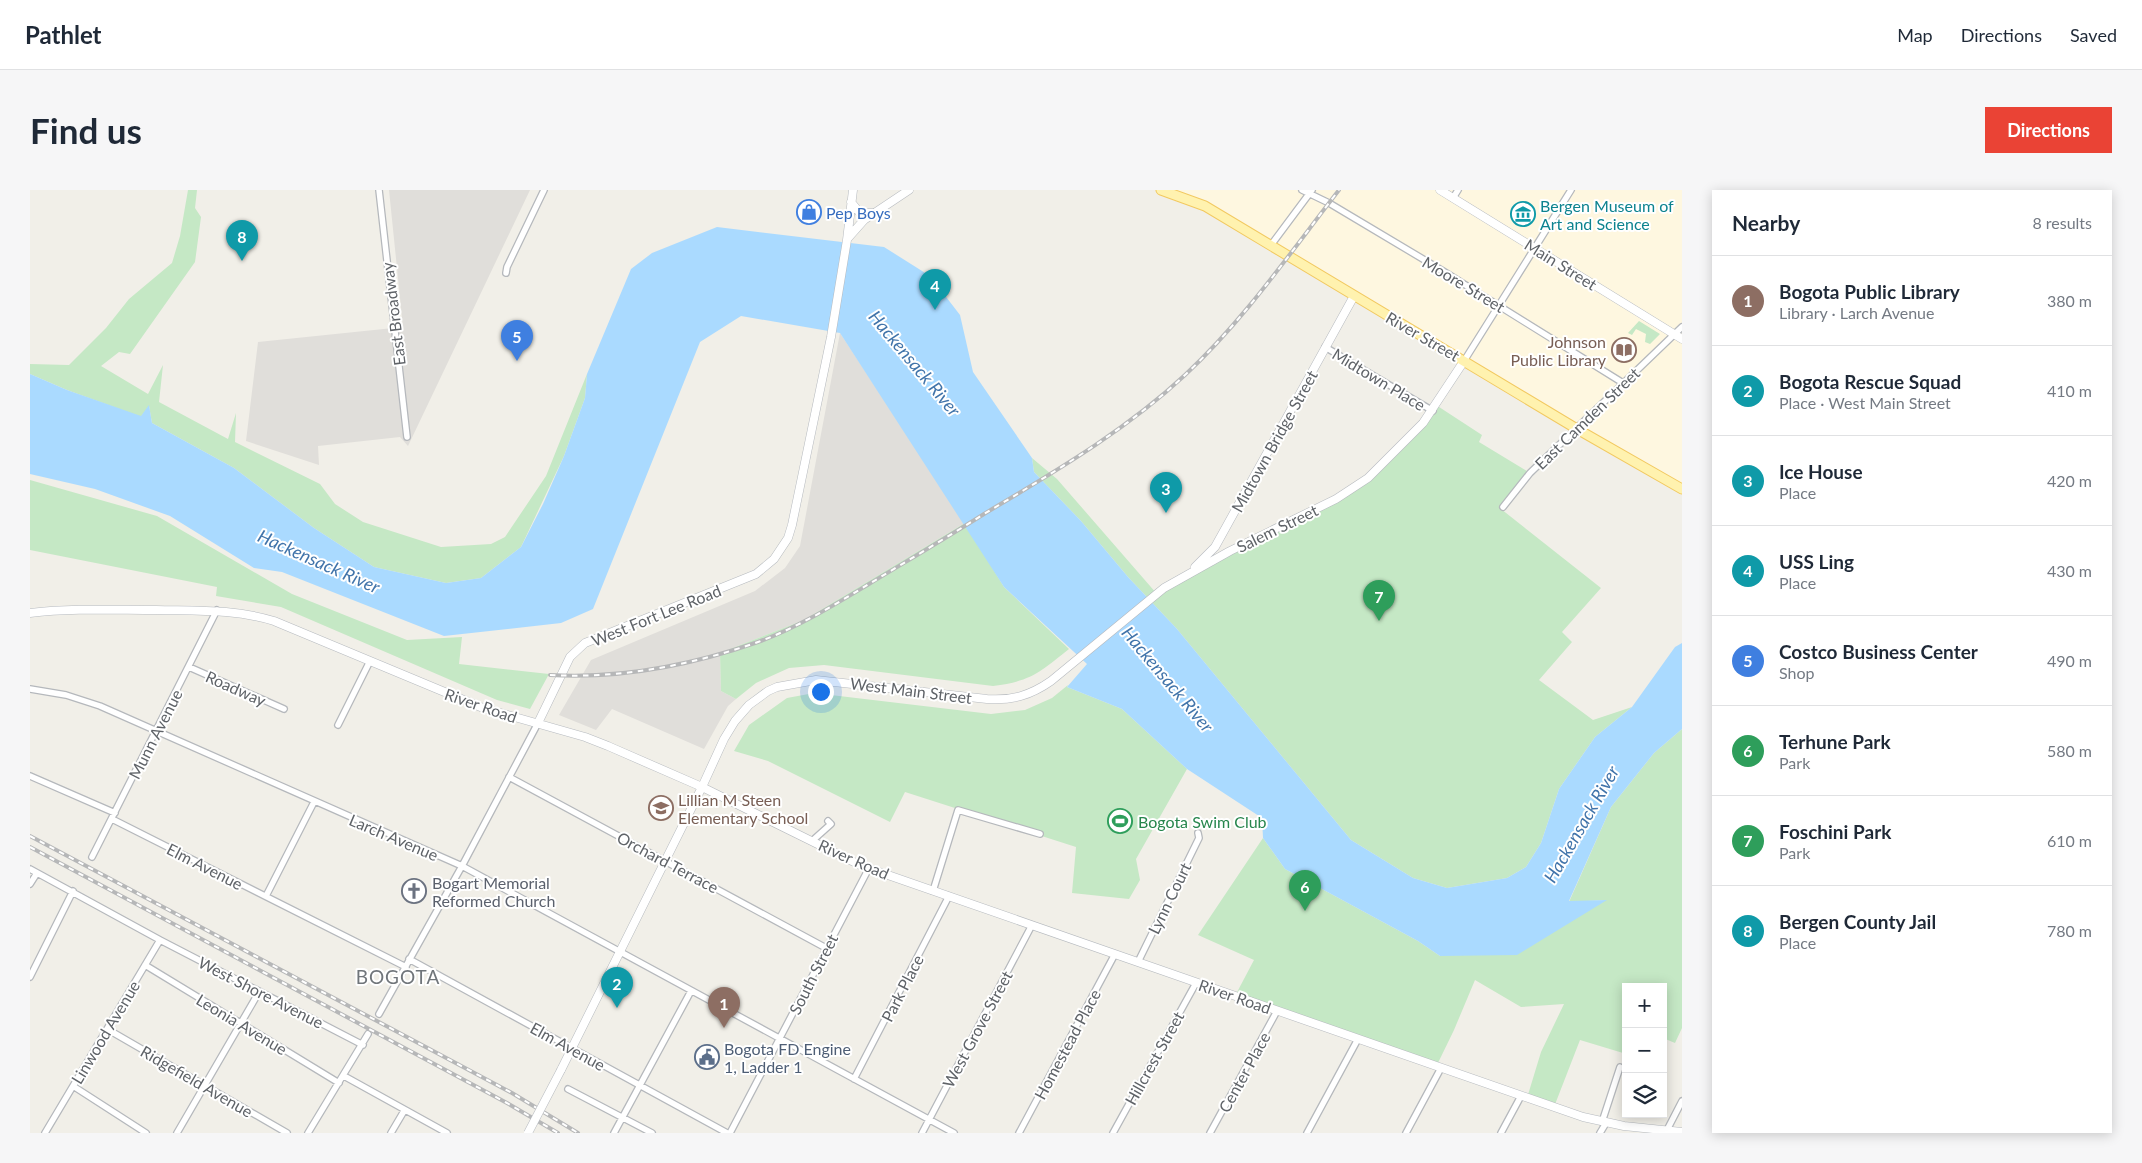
<!DOCTYPE html>
<meta charset="utf-8">
<style>
body{margin:0;font-family:Lato,sans-serif;background:#f6f6f7;color:#1f2937}
.controls{position:absolute;right:15px;bottom:15px;display:grid;overflow:hidden;border-radius:0px;box-shadow:0 2px 12px #0003}
.controls button{width:45px;height:45px;display:grid;place-items:center;padding:0;border:0;border-bottom:1px solid #e0e1e3;background:#fff;color:#1f2937;font:25px sans-serif}
.you{position:absolute;left:790px;top:501px;width:18px;height:18px;margin:-12px;border:4px solid #fff;border-radius:50%;background:#1a73e8;box-shadow:0 0 0 8px #1a73e833}
.badge{display:grid;place-items:center;width:32px;height:32px;border-radius:50%;background:#ea4335;color:#fff;font-size:16px;font-weight:700}
.pin{position:absolute;translate:-50% -41px;filter:drop-shadow(0 1px 2px #0008)}
.pin::after{content:'';position:absolute;top:26px;width:18px;height:15px;background:inherit;clip-path:polygon(0 0,100% 0,50% 100%)}
.list{margin:0;padding:0;list-style:none}
h2{display:flex;justify-content:space-between;align-items:center;height:65px;margin:0;padding:0 20px;font-size:21px}
h2 small{font-size:16px;font-weight:400;color:#747a83}
.list li{display:grid;grid-template-columns:32px 1fr auto;gap:15px;align-items:center;box-sizing:border-box;height:90px;padding:0 20px;border-top:1px solid #e0e1e3}
.list b{display:block;font-size:19px;white-space:nowrap}
.list p{margin:0;font-size:16px;white-space:nowrap;color:#747a83}
.list em{font-size:16px;font-style:normal;color:#747a83}
.icon{flex:none;width:28px;height:28px;fill:none;stroke:currentColor;stroke-width:2;stroke-linecap:round;stroke-linejoin:round}
.map{position:relative;flex:none;width:1652px;height:943px;overflow:hidden;border-radius:0px}
header{display:flex;align-items:center;gap:30px;box-sizing:border-box;height:70px;padding:0 25px;background:#fff;border-bottom:1px solid #e0e1e3}
header strong{font-size:24px}
nav{display:flex;gap:28px;margin-inline-start:auto;font-size:18px}
.intro{display:flex;align-items:center;justify-content:space-between;box-sizing:border-box;height:120px;padding:0 30px}
h1{margin:0;font-size:35px}
.button{padding:12px 22px;border-radius:0px;background:#ea4335;color:#fff;font-size:18px;font-weight:700}
main{display:flex;gap:30px;padding:0 30px}
aside{flex:1;background:#fff;border-radius:0px;box-shadow:0 2px 12px #0003}
.map>svg:first-child{display:block}
.commercial{fill:#fef7e0}
.industrial{fill:#e0deda}
.green{fill:#c5e8c5}
.water{fill:#aadaff}
.lines{fill:none;stroke-linecap:round;stroke-linejoin:round}
.street-casing{stroke:#b5b8bc;stroke-width:8}
.secondary-casing{stroke:#b6babf;stroke-width:9}
.primary-casing{stroke:#f2c960;stroke-width:11}
.street{stroke:#fff;stroke-width:5.5}
.secondary{stroke:#fff;stroke-width:8}
.primary{stroke:#fff2af;stroke-width:9}
.rail-casing{stroke:#b6b7b8;stroke-width:4}
.rail{stroke:#fff;stroke-width:2;stroke-dasharray:5.5;stroke-linecap:butt}
.secondary-bridge-casing{stroke:#b6babf;stroke-width:9;stroke-linecap:butt}
.secondary-bridge{stroke:#fff;stroke-width:8}
.labels{text-anchor:middle;dominant-baseline:central;stroke-width:4;stroke-linejoin:round;paint-order:stroke}
.culture-label{font-size:16px;fill:#0d838f;stroke:#fff;text-anchor:start}
.shop-label{font-size:16px;fill:#366cbe;stroke:#fff;text-anchor:start}
.street-label{font-size:16px;fill:#5f6368;stroke:#fff}
.education-label{font-size:16px;fill:#785e54;stroke:#fff;text-anchor:end}
.leisure-label{font-size:16px;fill:#27864d;stroke:#fff;text-anchor:start}
.worship-label{font-size:16px;fill:#5b616d;stroke:#fff;text-anchor:start}
.service-label{font-size:16px;fill:#4e5e75;stroke:#fff;text-anchor:start}
.water-label{font-size:18px;font-style:italic;fill:#4174aa;stroke:#fff}
.quarter-label{font-size:19px;letter-spacing:1px;fill:#70757a;stroke:#fff}
</style>
<header>
<strong>Pathlet</strong>
<nav><a>Map</a><a>Directions</a><a>Saved</a></nav>
</header>
<div class="intro"><h1>Find us</h1><a class="button">Directions</a></div>
<main>
<div class="map">
<svg width="1652" height="943" viewBox="0 0 1652 943">
<rect width="100%" height="100%" fill="#f1efe8"/>
<path class="commercial" d="M1131 0H1652V299L1175 16Z"/>
<path class="industrial" d="M359 0H500L378 256 370 247 288 256 289 275 216 251 228 152 373 137Z
M810 143 935 333 774 430 690 463 691 501 706 509 698 516 674 559 582 519 566 540 529 525 561 470 725 401 755 378 770 356Z"/>
<path class="green" d="M158 0H167L165 18 171 27 165 72 100 164 89 162 71 176 118 204 133 175 129 212 198 249 206 223 205 252 290 294 305 314 333 332 411 357 461 354 475 347 516 286 557 184 555 208 534 266 491 357 451 388 416 393 344 377 284 338 204 278 122 233 119 216 111 227 37 200 0 184V174L39 175 76 138 99 109 142 73 150 46Z
M1609 131 1630 144 1620 154 1615 152 1616 144 1606 139 1602 145 1598 143Z
M1406 215 1452 245 1449 252 1500 283 1471 319 1571 398 1532 442 1542 452 1509 490 1563 530 1602 517 1565 547 1529 599 1511 653 1496 677 1477 688 1417 698 1383 688 1321 650 1147 439 1098 387 1051 331 1004 282 1002 268 1027 289 1127 404 1323 299Z
M0 290 127 326 262 404 377 450 432 447 429 474 519 484 500 519 467 510 251 417 186 406 187 397 0 360Z
M935 333 974 397 1039 459C1010 482 1002 491 963 496L794 475 759 478 726 493 706 509 691 501 690 463 774 430Z
M1038 495 1037 497 1092 519 1157 579 1106 669 1110 690 1099 709 1042 703 1046 657 875 602 860 632 738 571 704 561 719 535 757 508 784 503 961 524 995 520 1022 508Z
M1652 539V838L1645 853 1633 848V797H1596V861L1593 863 1550 850 1524 917 1497 908 1511 862 1534 814 1491 817 1445 790 1424 840 1406 877 1205 806 1224 770 1168 745 1233 648 1255 679 1388 751 1410 766 1575 710 1539 712 1581 617 1624 563Z"/>
<path class="water" d="M687 37 854 57 900 86 930 125 943 182 1002 268 1004 282 1051 331 1098 387 1147 439 1321 650 1383 688 1417 698 1477 688 1496 677 1511 653 1529 599 1565 547 1602 517 1645 457 1652 453V539L1624 563 1581 617 1539 711 1577 710 1487 765 1410 766 1388 751 1255 679 1233 648 1232 628 1157 579 1092 519 1037 497 1057 474 974 397 810 143 711 126 670 152 563 419 531 433 414 446 252 382 224 378 140 326 65 299 0 284V184L37 200 111 226 119 215 122 233 204 278 284 338 344 377 416 393 451 388 491 357 513 314 534 266 555 208 557 184 601 79 622 63Z"/>
<g class="lines">
<defs>
<path id="street" d="M349 0 377 247
M1272 0 1299 13 1413 81 1593 193
M1423 8 1428 0
M1241 55 1282 0
M476 83 477 77 514 0
M1295 157 1403 221
M1434 171 1541 0
M1473 317 1500 283 1652 137
M159 477 254 519
M0 499 36 505 70 516 432 676 924 943
M308 535 340 471
M0 586 85 623
M479 587 796 758
M82 629 376 777
M782 651 801 634 798 631
M62 667 187 420
M0 679 130 750 15 943
M0 694 7 683
M903 701 928 620 1010 644
M236 706 284 612
M130 750 333 855
M379 769 697 943
M1108 772 1169 648 1168 643
M115 775 309 893
M0 787 43 701
M349 824 432 676 508 533
M77 839 257 943
M314 886 417 943
M824 889 919 706
M43 896 116 943
M538 899 622 943
M1572 932 1590 877
M1637 940 1652 911
M147 943 229 802
M278 943 338 844
M361 943 374 921
M584 943 661 801
M700 943 839 678
M892 943 1002 735
M989 943 1085 764
M1083 943 1166 793
M1180 943 1247 821
M1277 943 1328 849
M1376 943 1411 878
M1471 943 1491 906
M1570 943 1576 933"/>
<path id="secondary" d="M1410 0 1652 149
M821 12 830 23H843
M818 48 834 30 879 0
M1165 377 1185 357 1324 106
M0 423C42 418 84 420 126 420 167 421 205 419 244 431L453 518 555 547 578 556 672 597 832 676 1553 927 1594 936 1652 942
M508 533 540 467 555 453 726 384 744 369 758 348 762 335 801 147 817 50 823 0
M531 880 672 597 694 549 705 531 719 515 738 501 747 497 786 490 957 509C982 511 1001 505 1021 491L1134 398 1200 361 1306 309 1338 288 1393 233 1434 171"/>
<path id="primary" d="M1131 0 1175 16 1547 239 1652 299"/>
</defs>
<use href="#street" class="street-casing"/>
<use href="#secondary" class="secondary-casing"/>
<use href="#primary" class="primary-casing"/>
<use href="#street" class="street"/>
<use href="#secondary" class="secondary"/>
<use href="#primary" class="primary"/>
<defs>
<path id="rail" d="M520 485C590 489 662 475 728 452 767 438 804 415 839 394 877 371 916 348 954 324 1024 282 1095 241 1155 185 1214 130 1260 63 1309 0
M0 646 482 903 548 943
M0 657 477 913 528 943"/>
</defs>
<use href="#rail" class="rail-casing"/>
<use href="#rail" class="rail"/>
<defs>
<path id="secondary-bridge" d="M498 943 531 880"/>
</defs>
<use href="#secondary-bridge" class="secondary-bridge-casing"/>
<use href="#secondary-bridge" class="secondary-bridge"/>
</g>
<defs>
<symbol id="shop-ring" viewBox="-11 -11 22 22"><circle r="9.5" fill="#fff" stroke="#3f7fe0" stroke-width="1.5"/><path d="M-5-2.5h2.3a2.7 3.5 0 0 1 5.4 0H5L5.5 6h-11ZM-1.5-2.5h3a1.5 2.3 0 0 0-3 0Z" fill="#3f7fe0"/></symbol>
<symbol id="museum-ring" viewBox="-11 -11 22 22"><circle r="9.5" fill="#fff" stroke="#0f9aa8" stroke-width="1.5"/><path d="M0-6L6-3V-2H-6V-3ZM-5-1h2V3h-2ZM-1-1h2V3h-2ZM3-1h2V3H3ZM-6 4H6V6H-6Z" fill="#0f9aa8"/></symbol>
<symbol id="library-ring" viewBox="-11 -11 22 22"><circle r="9.5" fill="#fff" stroke="#8d6e63" stroke-width="1.5"/><path d="M-6-4Q-3-5.5-.7-3.5V5Q-3 3-6 4ZM6-4Q3-5.5 .7-3.5V5Q3 3 6 4Z" fill="#8d6e63"/></symbol>
<symbol id="school-ring" viewBox="-11 -11 22 22"><circle r="9.5" fill="#fff" stroke="#8d6e63" stroke-width="1.5"/><path d="M0-5L7-2L0 1L-7-2ZM-4 1L0 2.5L4 1V4Q0 6-4 4Z" fill="#8d6e63"/></symbol>
<symbol id="stadium-ring" viewBox="-11 -11 22 22"><circle r="9.5" fill="#fff" stroke="#2e9e5b" stroke-width="1.5"/><path d="M0-5a6.5 5 0 1 0 0 10a6.5 5 0 1 0 0-10ZM-3.5-1.8h7v3.6h-7Z" fill="#2e9e5b"/></symbol>
<symbol id="church-ring" viewBox="-11 -11 22 22"><circle r="9.5" fill="#fff" stroke="#6b7280" stroke-width="1.5"/><path d="M-1.2-6h2.4v3.5h3.3v2.4h-3.3V6h-2.4V-.1h-3.3v-2.4h3.3Z" fill="#6b7280"/></symbol>
<symbol id="civic-ring" viewBox="-11 -11 22 22"><circle r="9.5" fill="#fff" stroke="#5c6f8a" stroke-width="1.5"/><path d="M-.6-6.5H3V-4.5H.6V-3L4-1V1h2V6H-6V1h2V-1L-.6-3ZM-1.2 2.5V6h2.4V2.5Z" fill="#5c6f8a"/></symbol>
</defs>
<g fill-rule="evenodd">
<use href="#shop-ring" x="765" y="8" width="28" height="28"/>
<use href="#museum-ring" x="1479" y="10" width="28" height="28"/>
<use href="#library-ring" x="1580" y="146" width="28" height="28"/>
<use href="#school-ring" x="617" y="604" width="28" height="28"/>
<use href="#stadium-ring" x="1076" y="617" width="28" height="28"/>
<use href="#church-ring" x="370" y="687" width="28" height="28"/>
<use href="#civic-ring" x="663" y="853" width="28" height="28"/>
</g>
<g class="labels">
<g class="culture-label">
<text x="1510" y="15">Bergen Museum of<tspan x="1510" dy="18">Art and Science</tspan></text>
</g>
<g class="shop-label">
<text x="796" y="22">Pep Boys</text>
</g>
<g class="street-label">
<text transform="translate(1531 74) rotate(32)">Main Street</text>
<text transform="translate(1434 94) rotate(31)">Moore Street</text>
<text transform="translate(363 124) rotate(-97)">East Broadway</text>
<text transform="translate(1393 146) rotate(30)">River Street</text>
<text transform="translate(1349 189) rotate(31)">Midtown Place</text>
<text transform="translate(1557 228) rotate(-44)">East Camden Street</text>
<text transform="translate(1244 251) rotate(-61)">Midtown Bridge Street</text>
<text transform="translate(1247 338) rotate(-26)">Salem Street</text>
<text transform="translate(626 425) rotate(-22)">West Fort Lee Road</text>
<text transform="translate(206 498) rotate(24)">Roadway</text>
<text transform="translate(881 500) rotate(7)">West Main Street</text>
<text transform="translate(451 515) rotate(19)">River Road</text>
<text transform="translate(125 544) rotate(-63)">Munn Avenue</text>
<text transform="translate(364 647) rotate(23)">Larch Avenue</text>
<text transform="translate(824 669) rotate(24)">River Road</text>
<text transform="translate(638 672) rotate(28)">Orchard Terrace</text>
<text transform="translate(175 676) rotate(27)">Elm Avenue</text>
<text transform="translate(1139 708) rotate(-64)">Lynn Court</text>
<text transform="translate(783 784) rotate(-63)">South Street</text>
<text transform="translate(872 798) rotate(-63)">Park Place</text>
<text transform="translate(231 802) rotate(27)">West Shore Avenue</text>
<text transform="translate(1205 806) rotate(19)">River Road</text>
<text transform="translate(212 834) rotate(31)">Leonia Avenue</text>
<text transform="translate(947 839) rotate(-62)">West Grove Street</text>
<text transform="translate(75 842) rotate(-59)">Linwood Avenue</text>
<text transform="translate(1037 854) rotate(-62)">Homestead Place</text>
<text transform="translate(538 856) rotate(29)">Elm Avenue</text>
<text transform="translate(1124 868) rotate(-61)">Hillcrest Street</text>
<text transform="translate(1214 882) rotate(-61)">Center Place</text>
<text transform="translate(167 891) rotate(30)">Ridgefield Avenue</text>
</g>
<g class="education-label">
<text x="1576" y="151">Johnson<tspan x="1576" dy="18">Public Library</tspan></text>
<text x="648" y="609" text-anchor="start">Lillian M Steen<tspan x="648" dy="18">Elementary School</tspan></text>
</g>
<g class="leisure-label">
<text x="1108" y="631">Bogota Swim Club</text>
</g>
<g class="worship-label">
<text x="402" y="692">Bogart Memorial<tspan x="402" dy="18">Reformed Church</tspan></text>
</g>
<g class="service-label">
<text x="694" y="858">Bogota FD Engine<tspan x="694" dy="18">1, Ladder 1</tspan></text>
</g>
<g class="water-label">
<text transform="translate(885 173) rotate(50)">Hackensack River</text>
<text transform="translate(289 371) rotate(24)">Hackensack River</text>
<text transform="translate(1138 489) rotate(50)">Hackensack River</text>
<text transform="translate(1551 634) rotate(-60)">Hackensack River</text>
</g>
<g class="quarter-label">
<text x="368" y="786">BOGOTA</text>
</g>
</g>
</svg>
<div class="controls">
<button>+</button>
<button>−</button>
<button><svg class="icon" aria-label="layers" viewBox="0 0 24 24"><path d="M12 4l9 5-9 5-9-5zM3 14l9 5 9-5"/></svg></button>
</div>
<div class="you"></div>
<div class="pin badge" style="left:694px;top:838px;background:#8d6e63">1</div>
<div class="pin badge" style="left:587px;top:818px;background:#0f9aa8">2</div>
<div class="pin badge" style="left:1136px;top:323px;background:#0f9aa8">3</div>
<div class="pin badge" style="left:905px;top:120px;background:#0f9aa8">4</div>
<div class="pin badge" style="left:487px;top:171px;background:#3f7fe0">5</div>
<div class="pin badge" style="left:1275px;top:721px;background:#2e9e5b">6</div>
<div class="pin badge" style="left:1349px;top:431px;background:#2e9e5b">7</div>
<div class="pin badge" style="left:212px;top:71px;background:#0f9aa8">8</div>
</div>
<aside>
<h2>Nearby<small>8 results</small></h2>
<ul class="list">
<li><span class="badge" style="background:#8d6e63">1</span><div><b>Bogota Public Library</b><p>Library · Larch Avenue</p></div><em>380 m</em></li>
<li><span class="badge" style="background:#0f9aa8">2</span><div><b>Bogota Rescue Squad</b><p>Place · West Main Street</p></div><em>410 m</em></li>
<li><span class="badge" style="background:#0f9aa8">3</span><div><b>Ice House</b><p>Place</p></div><em>420 m</em></li>
<li><span class="badge" style="background:#0f9aa8">4</span><div><b>USS Ling</b><p>Place</p></div><em>430 m</em></li>
<li><span class="badge" style="background:#3f7fe0">5</span><div><b>Costco Business Center</b><p>Shop</p></div><em>490 m</em></li>
<li><span class="badge" style="background:#2e9e5b">6</span><div><b>Terhune Park</b><p>Park</p></div><em>580 m</em></li>
<li><span class="badge" style="background:#2e9e5b">7</span><div><b>Foschini Park</b><p>Park</p></div><em>610 m</em></li>
<li><span class="badge" style="background:#0f9aa8">8</span><div><b>Bergen County Jail</b><p>Place</p></div><em>780 m</em></li>
</ul>
</aside>
</main>
